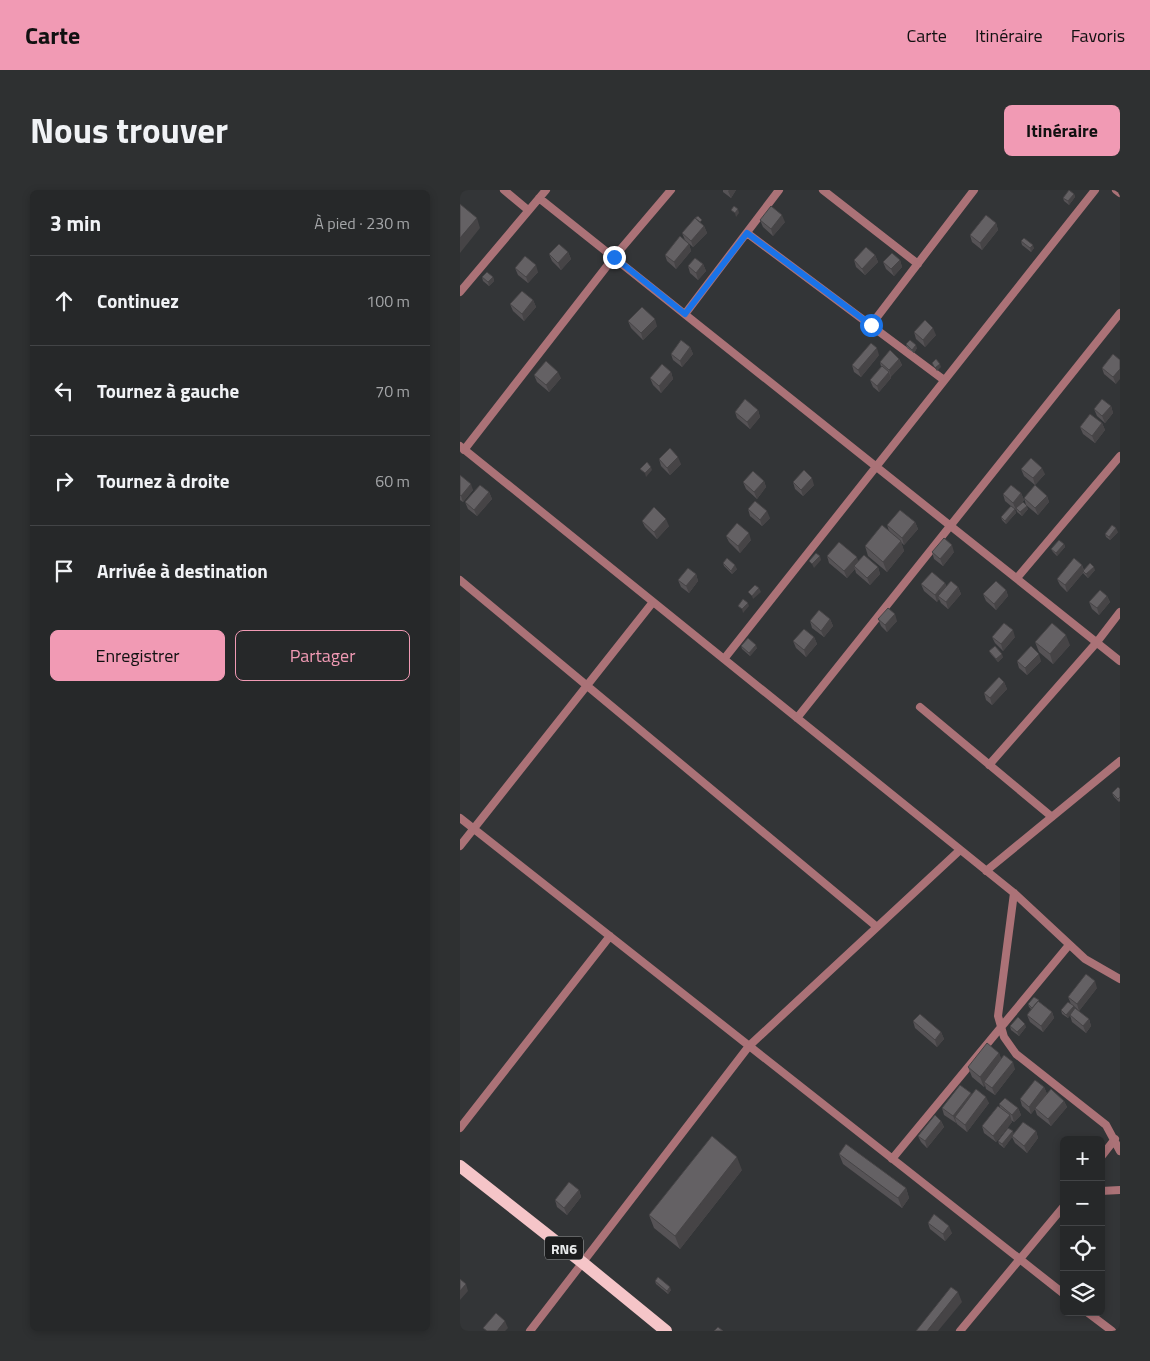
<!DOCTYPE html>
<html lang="fr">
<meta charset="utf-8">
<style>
body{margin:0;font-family:"Titillium Web",sans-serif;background:#2e3031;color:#f1f3f6}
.controls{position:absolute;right:15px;bottom:15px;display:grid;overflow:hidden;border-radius:8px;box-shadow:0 2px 8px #0003}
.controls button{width:45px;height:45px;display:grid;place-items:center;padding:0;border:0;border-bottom:1px solid #424446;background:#262829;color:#f1f3f6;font:25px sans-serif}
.stop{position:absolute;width:15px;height:15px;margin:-11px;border:4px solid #1a73e8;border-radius:50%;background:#fff}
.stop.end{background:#1a73e8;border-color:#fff;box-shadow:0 1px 5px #0008}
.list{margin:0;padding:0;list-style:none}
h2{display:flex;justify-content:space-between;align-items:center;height:65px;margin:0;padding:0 20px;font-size:21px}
h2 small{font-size:16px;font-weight:400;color:#a4a6a8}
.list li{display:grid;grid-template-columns:32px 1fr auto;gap:15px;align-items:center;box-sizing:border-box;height:90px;padding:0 20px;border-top:1px solid #424446}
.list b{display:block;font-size:19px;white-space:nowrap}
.list em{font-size:16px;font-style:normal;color:#a4a6a8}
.actions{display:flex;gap:10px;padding:15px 20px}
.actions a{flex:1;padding:11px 0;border:1px solid #f19ab4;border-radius:8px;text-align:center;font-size:18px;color:#f19ab4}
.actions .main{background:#f19ab4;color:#111}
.icon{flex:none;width:28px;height:28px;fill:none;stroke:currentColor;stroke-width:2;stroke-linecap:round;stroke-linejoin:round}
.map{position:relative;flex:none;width:660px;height:1141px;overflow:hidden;border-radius:8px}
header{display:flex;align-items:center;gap:30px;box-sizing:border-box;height:70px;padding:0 25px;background:#f19ab4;color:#111}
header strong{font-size:24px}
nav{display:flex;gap:28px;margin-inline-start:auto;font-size:18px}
.intro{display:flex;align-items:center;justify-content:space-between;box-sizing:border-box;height:120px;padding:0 30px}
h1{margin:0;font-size:35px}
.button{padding:12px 22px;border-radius:8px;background:#f19ab4;color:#111;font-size:18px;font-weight:700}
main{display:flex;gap:30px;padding:0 30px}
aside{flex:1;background:#262829;border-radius:8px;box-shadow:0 2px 8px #0003}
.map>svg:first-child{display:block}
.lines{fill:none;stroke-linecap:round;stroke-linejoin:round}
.street{stroke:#ab7277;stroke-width:8}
.primary{stroke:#f5c5c8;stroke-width:12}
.wall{fill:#565356}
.shaded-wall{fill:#464446}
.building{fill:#646164;stroke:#464446}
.route{stroke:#1a73e8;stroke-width:6}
.labels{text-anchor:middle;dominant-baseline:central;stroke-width:5;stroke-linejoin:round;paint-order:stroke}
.shield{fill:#1b1c1d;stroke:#a9abac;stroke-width:1}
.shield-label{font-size:14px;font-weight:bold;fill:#e6e8e9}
</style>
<header>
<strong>Carte</strong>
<nav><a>Carte</a><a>Itinéraire</a><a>Favoris</a></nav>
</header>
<div class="intro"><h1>Nous trouver</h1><a class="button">Itinéraire</a></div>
<main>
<aside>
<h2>3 min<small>À pied · 230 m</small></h2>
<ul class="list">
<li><svg class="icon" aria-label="ahead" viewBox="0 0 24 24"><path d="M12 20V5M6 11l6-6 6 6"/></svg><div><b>Continuez</b></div><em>100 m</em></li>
<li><svg class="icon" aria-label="left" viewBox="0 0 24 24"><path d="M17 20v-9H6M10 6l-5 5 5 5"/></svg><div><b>Tournez à gauche</b></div><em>70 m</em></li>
<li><svg class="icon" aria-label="right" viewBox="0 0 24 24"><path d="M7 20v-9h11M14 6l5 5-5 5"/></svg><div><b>Tournez à droite</b></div><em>60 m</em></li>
<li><svg class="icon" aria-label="arrive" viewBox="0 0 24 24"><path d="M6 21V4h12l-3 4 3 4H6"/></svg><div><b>Arrivée à destination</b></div></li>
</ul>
<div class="actions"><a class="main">Enregistrer</a><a>Partager</a></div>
</aside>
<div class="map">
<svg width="660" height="1141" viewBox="0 0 660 1141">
<rect width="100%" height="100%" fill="#333537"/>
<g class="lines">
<path class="street" d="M44 0 68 20
M363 0 458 74
M656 0 660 3
M79 8 660 471
M287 43 484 190
M0 102 86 0
M225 124 319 0
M411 135 514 0
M0 256 554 703 625 769 660 789
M4 260 154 67 211 0
M557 388 660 266
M0 390 417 737
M264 469 635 0
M460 517 592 627
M337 528 660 123
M529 575 637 452 660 422
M0 628 604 1104
M0 656 193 412
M526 681 660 571
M554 703 538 826 544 847 556 864 646 935 660 961
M0 938 150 746
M641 967 655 949
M432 969 609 755
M641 1001 660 1000
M627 1122 652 1141
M70 1141 289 856 500 660
M500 1141 604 1016"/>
<path class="primary" d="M0 976 123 1073 206 1141"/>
</g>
<path class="wall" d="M263 0H276L271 8 263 2Z
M614 4 615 7 609 15 604 11 603 8Z
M300 30 325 32 313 46 303 37Z
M536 33 538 40 522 60 512 52 510 45Z
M242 34 244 36 247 43 233 57 225 50 222 43 243 34Z
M561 51 574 58 571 62 562 55Z
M229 54 231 61 216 79 207 71 205 65Z
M108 62 111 69 101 80 92 71 89 64Z
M415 65 418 72 405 85 396 77 394 70Z
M440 70 442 77 434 86 426 79 423 72Z
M243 74 246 81 238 90 230 83 228 76Z
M55 78 78 82 68 93 58 85Z
M22 87H33L34 91 29 96 23 91Z
M73 110 76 117 64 131 53 121 50 114Z
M168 131 197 136 183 150 171 138Z
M454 142 476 145 465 157 456 149Z
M446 154 457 158 454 163 447 158Z
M230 157 233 164 222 177 213 170 211 164Z
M653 164 656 194 644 184 642 178Z
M419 165 401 187 394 182 392 175Z
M439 169 442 175 431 186V188L419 202 413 197 410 190 421 177 420 172Z
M211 182 213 189 201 203 193 195 190 188Z
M74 185 101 188 89 202 77 192Z
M651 216 653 223 645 233 637 226 634 219Z
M298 220 300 227 290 239 277 228 275 222Z
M642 233 645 240 635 253 623 244 620 237Z
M199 269 221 274 210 285 201 276Z
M561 279 585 284 575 295 564 286Z
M0 285 13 300 3 312 0 310Z
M304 291 306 297 297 309 286 299 283 292Z
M333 292 354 295 343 306 335 299Z
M29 302 32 309 17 326 8 319 5 312Z
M561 303 564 310 562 313 568 319 562 326 557 322 556 319V320L554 318 556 323 546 334 542 330 541 327 551 316 545 311 543 304Z
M587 306 589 312 578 325 566 315 564 308Z
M288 319 310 328 302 336 290 326Z
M182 331 209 336 197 349 185 337Z
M455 332 458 339 444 355 441 352 444 361 427 382 408 366 405 356 429 341 427 335Z
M658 342 650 350 646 347 645 344Z
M266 346 291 350 280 363 269 352Z
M604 354 605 357 597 366 593 362 591 359Z
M472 362H494L483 376 474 369Z
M367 366 398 371 418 377 420 384 410 395 396 383 395 379 387 388 369 373Z
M263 373 277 379 272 384 264 376Z
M622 375 624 380H635L628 388 623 383 607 402 600 395 597 389Z
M236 384 238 391 229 403 221 397 218 390Z
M485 393 486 396 498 397 501 404 488 419 481 413 479 409 477 412 464 401 461 394Z
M546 400 548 406 536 420 526 411 523 404Z
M647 406 650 412 639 425 632 419 629 412Z
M370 429 373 436 364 447 352 438 350 431Z
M418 429 437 431 427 442 421 436Z
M354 447 357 454 346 467 336 458 333 451Z
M532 447H555L543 461 535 453Z
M575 452 610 455 593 474 579 462Z
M281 456 297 458 290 466 282 459Z
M529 461 543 467 538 472 531 464Z
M557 471H581L567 485 559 478Z
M544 492 547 499 532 515 526 510 524 503Z
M660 599V611L659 612 654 607 652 603Z
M637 798 619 821 614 816 615 819 629 829 631 836 626 843 612 832 610 825 608 828 602 824 601 820 611 814 608 807Z
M579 812 592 822 594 828 583 842 570 832 567 825 571 819 569 817 568 814Z
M453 831 481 842 484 849 477 857 455 838Z
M550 836 566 837 559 846 551 840Z
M539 863 541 869 555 879 535 905 526 899 525 895 524 897 512 887 508 877Z
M584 897 587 904 604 911 607 917 591 936 577 925 575 919 571 924 562 916 560 909Z
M511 903 512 906 529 913 507 942 497 934 496 932V933L484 925 482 918Z
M539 914 558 918 561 925 554 932 551 930 552 932 536 952 524 943 522 936 540 917Z
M481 931 484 937 467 958 461 952 458 946Z
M576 941 578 948 567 963 555 953 552 947 544 958 539 954 538 951 554 944Z
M379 964 446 998 449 1008 442 1018 383 974Z
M282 980 220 1059 194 1038 189 1025Z
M119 1000 121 1007 107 1025 97 1017 95 1010Z
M468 1033 492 1043 485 1051 470 1039Z
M195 1091 211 1100 208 1104 196 1094Z"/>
<path class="shaded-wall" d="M269 0H276L271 8 268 1Z
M614 4 615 7 609 15 608 11Z
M278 19 279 23 276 27 275 23Z
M322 25 325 32 313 46 311 39Z
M17 28 20 38 0 63V48Z
M536 33 538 40 522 60 520 53Z
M244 36 247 43 233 57 231 51Z
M229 54 231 61 216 79 214 72Z
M573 55 574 58 571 62 570 58Z
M108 62 111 69 101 80 98 73Z
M415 65 418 72 405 85 402 79Z
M440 70 442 77 434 86 431 79Z
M243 74 246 81 238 90 236 83Z
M76 75 78 82 68 93 66 87Z
M33 87 34 91 29 96 28 92Z
M73 110 76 117 64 131 62 124Z
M195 129 197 136 183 150 181 143Z
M473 138 476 145 465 157 463 150Z
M456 155 457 158 454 163 452 160Z
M230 157 233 164 222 177 220 171Z
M417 158 419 165 401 187 398 180Z
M439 169 442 175 431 187 429 180Z
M480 174 481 177 477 181 475 178Z
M660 179V189L656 194 653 187Z
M98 182 101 188 89 202 86 195Z
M211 182 213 189 201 203 199 196Z
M429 182 431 188 419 202 417 196Z
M651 216 653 223 645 233 642 226Z
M298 220 300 227 290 239 287 232Z
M642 233 645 240 635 253 632 246Z
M218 267 221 274 210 285 207 278Z
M191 277 192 280 186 287 185 283Z
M582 278 585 284 575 295 573 288Z
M352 288 354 295 343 306 341 300Z
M304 291 306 297 297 309 294 302Z
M11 294 13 300 3 312 1 306Z
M29 302 32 309 17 326 14 320Z
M561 303 564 310 556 320 553 313Z
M587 306 589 312 578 325 575 318Z
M567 316 568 319 562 326 560 322Z
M555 319 556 323 546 334 545 331Z
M307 321 310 328 302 336 300 330Z
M206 329 209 336 197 349 194 342Z
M455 332 458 339 444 355 442 348Z
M656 338 658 342 650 350 649 347Z
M289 343 291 350 280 363 278 356Z
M441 351 444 361 427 382 423 372Z
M604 354 605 357 597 366 596 363Z
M492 355 494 362 483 376 480 369Z
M360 366 361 370 354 378 352 374Z
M397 367 399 374 394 376 395 379 387 388 384 381Z
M275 375 277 379 272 384 271 381Z
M622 375 624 382 623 381V383L607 402 605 395Z
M418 377 420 384 410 395 407 388Z
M634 377 635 380 628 388 626 384Z
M236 384 238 391 229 403 226 396Z
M485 393 487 399 478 406 479 409 477 412 475 405Z
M498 397 501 404 488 419 486 412Z
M299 398 301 402 293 409 292 406Z
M546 400 548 406 536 420 534 414Z
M647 406 650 412 639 425 637 418Z
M288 413 289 416 283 423 282 419Z
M435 424 437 431 427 442 425 435Z
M370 429 373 436 364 447 361 441Z
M553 440 555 447 543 461 541 454Z
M606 445 610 455 593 474 590 464Z
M354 447 357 454 346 467 344 460Z
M296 455 297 458 290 466 289 463Z
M542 464 543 467 538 472 536 469Z
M579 464 581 471 567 485 565 478Z
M544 492 547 499 532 515 530 508Z
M635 791 637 798 619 821 617 814Z
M614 816 615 820 608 828 606 825Z
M592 822 594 828 583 842 581 836Z
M629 829 631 836 626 843 623 836Z
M565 834 566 837 559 846 557 842Z
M481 842 484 849 477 857 475 850Z
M539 863 543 873 524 892 525 895 524 897 520 887Z
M553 872 555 879 535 905 532 898Z
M584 897 587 904 571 924 569 917Z
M511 903 513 910 495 927 496 932V933L493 926Z
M526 907 529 913 507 942 505 935Z
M604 911 607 917 591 936 588 929Z
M558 918 561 925 554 932 552 925Z
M550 925 552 932 536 952 533 946Z
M481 931 484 937 467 958 465 951Z
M553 941 554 945 544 958 542 954Z
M576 941 578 948 567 963 564 956Z
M277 967 282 980 220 1059 215 1046Z
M446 998 449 1008 442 1018 438 1008Z
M119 1000 121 1007 107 1025 104 1018Z
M489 1036 492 1043 485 1051 483 1044Z
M6 1094 8 1101 0 1110V1101Z
M210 1097 211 1100 208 1104 207 1101Z
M498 1102 502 1112 478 1141H467Z
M45 1131 48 1138 45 1141H37Z"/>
<path class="building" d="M609 0 614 4 608 11 603 8Z
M0 14 17 28 0 48Z
M274 16 278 19 275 23 271 20Z
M311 16 322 25 311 39 300 30Z
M526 25 536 33 520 53 510 45Z
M238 26 242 30 240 32 235 28Z
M235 28 244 36 231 51 222 43Z
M220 46 229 54 214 72 205 65Z
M564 48 573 55 570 58 561 51Z
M99 54 108 62 98 73 89 64Z
M406 57 415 65 402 79 394 70Z
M432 63 440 70 431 79 423 72Z
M65 66 76 75 66 87 55 78Z
M235 68 243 74 236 83 228 76Z
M27 82 33 87 28 92 22 87Z
M62 101 73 110 62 124 50 114Z
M182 117 195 129 181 143 168 131Z
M465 130 473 138 463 150 454 142Z
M221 150 230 157 220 171 211 164Z
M450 150 456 155 452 160 446 154Z
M411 153 417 158 398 180 392 175Z
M430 160 439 169 429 180 420 172Z
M653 164 660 170V179L653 187 642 178Z
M476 169 480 174 475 178 472 173Z
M86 171 98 182 86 195 74 185Z
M202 174 211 182 199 196 190 188Z
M422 176 429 182 417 196 410 190Z
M285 209 298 220 287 232 275 222Z
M642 209 651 216 642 226 634 219Z
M630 224 642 233 632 246 620 237Z
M210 258 218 267 207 278 199 269Z
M571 268 582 278 573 288 561 279Z
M187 272 191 277 185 283 180 279Z
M344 280 352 288 341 300 333 292Z
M293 281 304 291 294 302 283 292Z
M0 285 11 294 1 306 0 305Z
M20 295 29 302 14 320 5 312Z
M551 295 561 303 553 313 543 304Z
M575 295 587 306 575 318 564 308Z
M295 311 307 321 300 330 288 319Z
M563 312 567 316 560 322 556 318Z
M551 316 555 319 545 331 541 327Z
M194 317 206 329 194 342 182 331Z
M440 320 455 332 442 348 427 335Z
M277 333 289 343 278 356 266 346Z
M422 335 441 351 423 372 405 356Z
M652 335 656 338 649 347 645 344Z
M484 348 492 355 480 369 472 362Z
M599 350 604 354 596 363 591 359Z
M379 352 397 367 384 381 367 366Z
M356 363 360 366 352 374 349 371Z
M404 365 418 377 407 388 394 376Z
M267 368 275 375 271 381 263 373Z
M614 368 622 375 605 395 597 389Z
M630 373 634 377 626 384 623 381Z
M228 378 236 384 226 396 218 390Z
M472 382 485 393 475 405 461 394Z
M491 391 498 397 486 412 478 406Z
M536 391 546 400 534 414 523 404Z
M295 395 299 398 292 406 288 402Z
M640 400 647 406 637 418 629 412Z
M283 409 288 413 282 419 278 416Z
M428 418 435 424 425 435 418 429Z
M359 420 370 429 361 441 350 431Z
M544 433 553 440 541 454 532 447Z
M592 433 606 445 590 464 575 452Z
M344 439 354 447 344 460 333 451Z
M288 448 296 455 289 463 281 456Z
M535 456 542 464 536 469 529 461Z
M571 456 579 464 565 478 557 471Z
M539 487 544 492 530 508 524 503Z
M658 597 660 599V607L658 609 652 603Z
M626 784 635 791 617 814 608 807Z
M574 807 579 810 572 818 568 814Z
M578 811 592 822 581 836 567 825Z
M608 812 614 816 606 825 601 820Z
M615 818 629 829 623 836 610 825Z
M460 824 481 842 475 850 453 831Z
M558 827 565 834 557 842 550 836Z
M527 853 539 863 520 887 508 877Z
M544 865 553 872 532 898 524 892Z
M575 890 584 897 569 917 560 909Z
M500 895 511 903 493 926 482 918Z
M516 899 526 907 505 935 495 927Z
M591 899 604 911 588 929 575 918Z
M545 908 558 918 552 925 539 914Z
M538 916 550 925 533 946 522 936Z
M475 925 481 931 465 951 458 946Z
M563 932 576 941 564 956 552 946Z
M548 938 553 941 542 954 538 951Z
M252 946 277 967 215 1046 189 1025Z
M629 946 634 950H625Z
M386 954 446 998 438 1008 379 964Z
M109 992 119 1000 104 1018 95 1010Z
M474 1024 489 1036 483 1044 468 1033Z
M198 1087 210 1097 207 1101 195 1091Z
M0 1089 6 1094 0 1101Z
M491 1097 498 1102 467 1141H456Z
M36 1123 45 1131 37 1141H27L23 1138Z
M258 1137 263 1141H254Z"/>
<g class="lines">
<path class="route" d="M154 67 225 124 287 43 411 135"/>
</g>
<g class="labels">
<rect class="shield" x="85" y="1046.5" width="38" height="23" rx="4"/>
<g class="shield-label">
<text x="104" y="1058">RN6</text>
</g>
</g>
</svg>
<div class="controls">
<button>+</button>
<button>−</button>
<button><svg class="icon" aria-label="locate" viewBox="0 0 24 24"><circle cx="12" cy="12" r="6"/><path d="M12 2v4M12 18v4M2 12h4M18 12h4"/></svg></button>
<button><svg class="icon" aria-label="layers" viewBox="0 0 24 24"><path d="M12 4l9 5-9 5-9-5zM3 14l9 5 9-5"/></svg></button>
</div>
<div class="stop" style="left:411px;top:135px"></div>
<div class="stop end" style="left:154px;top:67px"></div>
</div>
</main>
